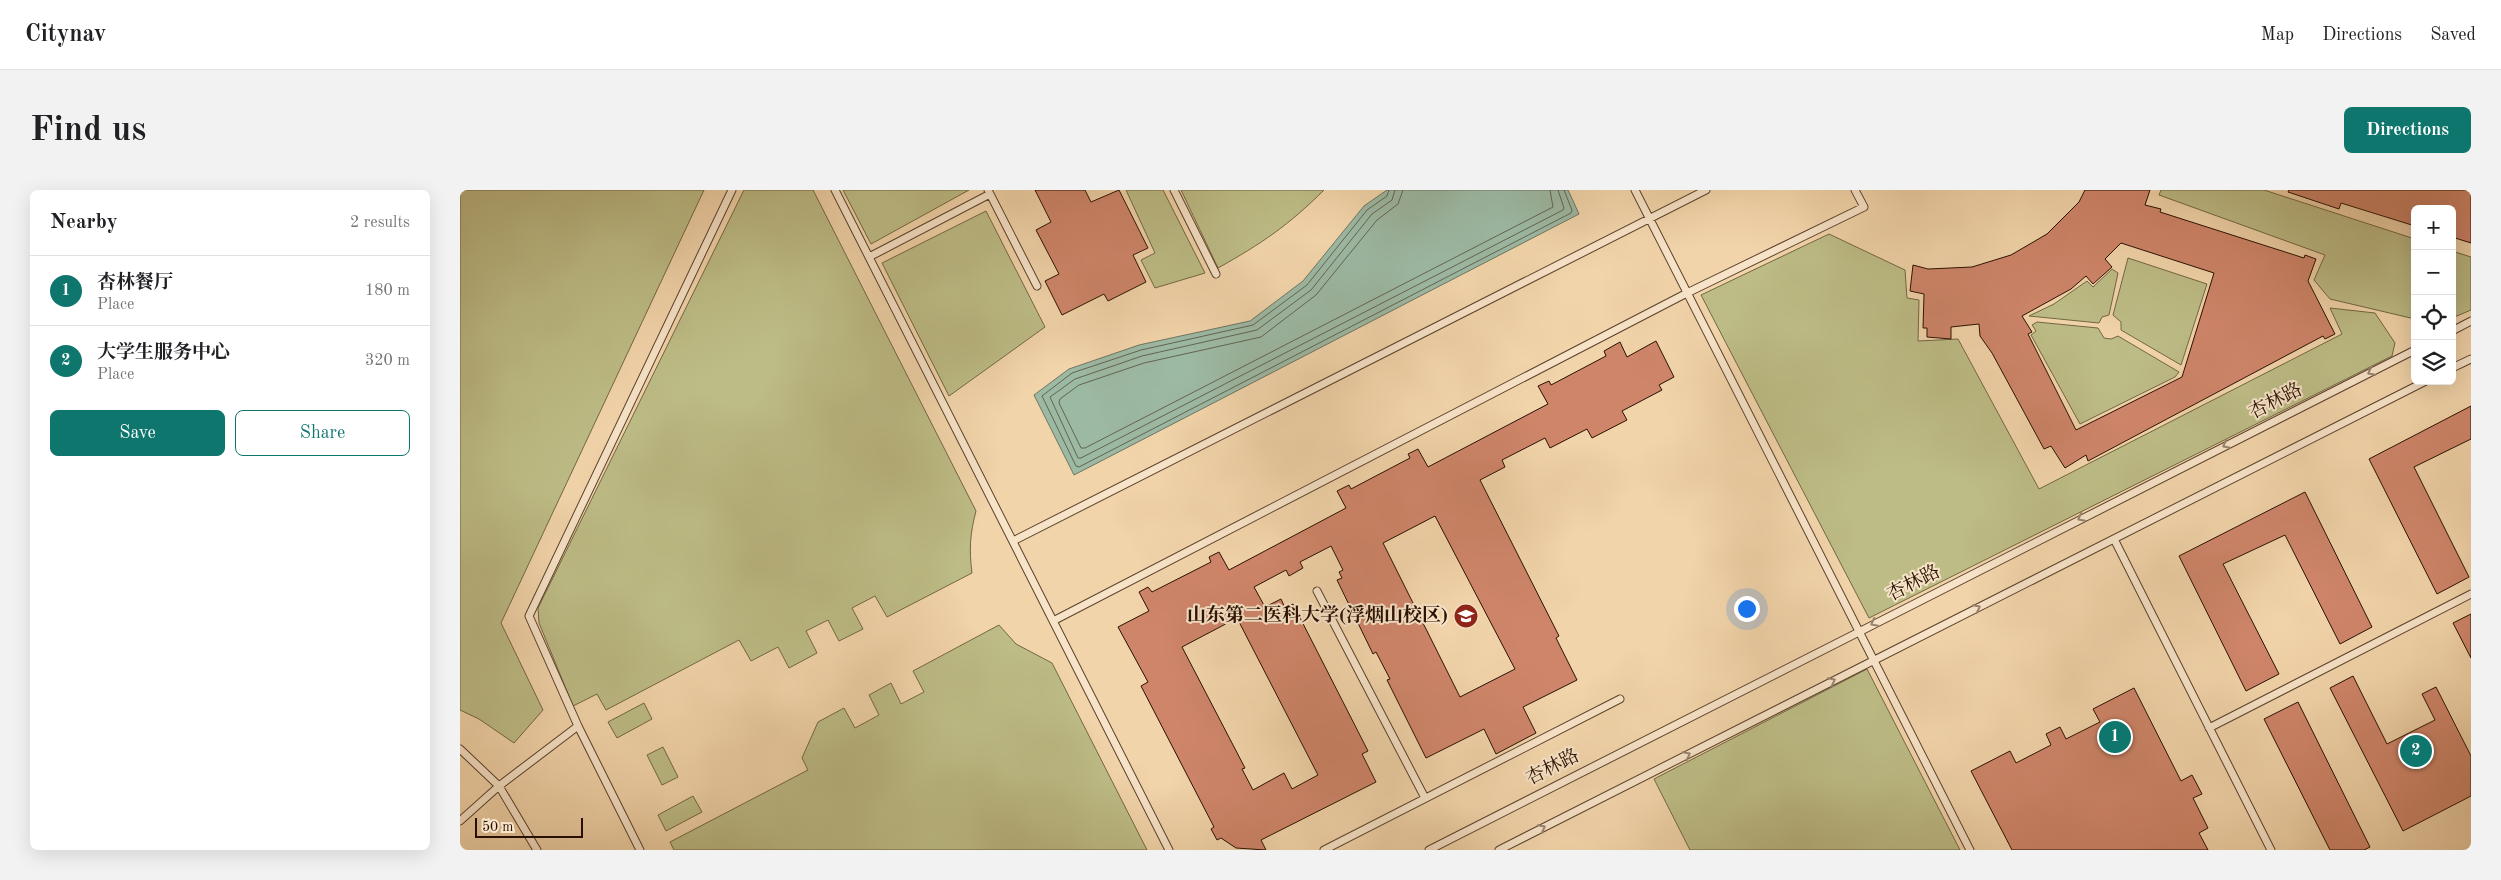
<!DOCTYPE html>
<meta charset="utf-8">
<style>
body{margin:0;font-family:"Old Standard TT","Noto Serif SC",serif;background:#f2f2f2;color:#202124}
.controls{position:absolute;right:15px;top:15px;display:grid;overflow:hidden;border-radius:8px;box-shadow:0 5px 20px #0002}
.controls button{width:45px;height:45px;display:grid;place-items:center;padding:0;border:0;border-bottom:1px solid #e0e0e0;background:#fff;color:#202124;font:25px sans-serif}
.scale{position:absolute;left:15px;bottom:12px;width:108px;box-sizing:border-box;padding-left:5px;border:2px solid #291000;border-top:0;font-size:14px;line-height:18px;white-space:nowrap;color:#291000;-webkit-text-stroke:4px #f7e3c8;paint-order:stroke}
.you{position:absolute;left:1286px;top:418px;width:18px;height:18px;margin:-12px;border:4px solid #fff;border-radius:50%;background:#1a73e8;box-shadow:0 0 0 8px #1a73e833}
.badge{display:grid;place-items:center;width:32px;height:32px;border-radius:50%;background:#0f766e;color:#fff;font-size:16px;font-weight:700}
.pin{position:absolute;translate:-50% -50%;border:2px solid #fff;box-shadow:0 1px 5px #0006}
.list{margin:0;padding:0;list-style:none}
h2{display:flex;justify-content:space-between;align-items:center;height:65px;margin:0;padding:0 20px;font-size:21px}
h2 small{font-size:16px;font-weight:400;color:#757577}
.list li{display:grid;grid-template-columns:32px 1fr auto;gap:15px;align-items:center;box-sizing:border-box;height:70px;padding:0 20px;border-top:1px solid #e0e0e0}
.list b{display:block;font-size:19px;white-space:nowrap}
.list p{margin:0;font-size:16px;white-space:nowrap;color:#757577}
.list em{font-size:16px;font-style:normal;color:#757577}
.actions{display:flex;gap:10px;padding:15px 20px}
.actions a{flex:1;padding:11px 0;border:1px solid #0f766e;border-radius:8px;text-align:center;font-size:18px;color:#0f766e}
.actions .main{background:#0f766e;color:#fff}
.icon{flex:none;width:28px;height:28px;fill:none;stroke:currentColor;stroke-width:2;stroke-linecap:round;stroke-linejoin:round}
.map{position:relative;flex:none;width:2011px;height:660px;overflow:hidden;border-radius:8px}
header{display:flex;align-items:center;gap:30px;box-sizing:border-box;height:70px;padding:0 25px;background:#fff;border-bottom:1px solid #e0e0e0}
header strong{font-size:24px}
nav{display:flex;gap:28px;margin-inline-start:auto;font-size:18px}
.intro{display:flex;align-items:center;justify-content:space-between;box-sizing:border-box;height:120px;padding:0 30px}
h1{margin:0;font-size:35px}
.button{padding:12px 22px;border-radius:8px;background:#0f766e;color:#fff;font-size:18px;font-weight:700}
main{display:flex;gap:30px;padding:0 30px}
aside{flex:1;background:#fff;border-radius:8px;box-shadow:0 5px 20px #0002}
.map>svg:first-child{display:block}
.green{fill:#bdbc86;stroke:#736643}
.water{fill:#9cb9a4;stroke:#6e7562}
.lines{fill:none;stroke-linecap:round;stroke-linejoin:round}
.shore{stroke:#626452;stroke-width:1}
.building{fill:#cf856a;stroke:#291000;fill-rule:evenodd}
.lane-casing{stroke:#5b412a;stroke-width:9}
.lane{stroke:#f7e3c8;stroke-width:7}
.oneway{stroke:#9a846e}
.labels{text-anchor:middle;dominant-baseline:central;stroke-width:4;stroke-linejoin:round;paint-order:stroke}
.street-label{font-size:19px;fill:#291000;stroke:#f7e3c8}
.poi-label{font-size:19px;font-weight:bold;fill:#291000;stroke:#f7e3c8;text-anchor:end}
</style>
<header>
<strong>Citynav</strong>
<nav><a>Map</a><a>Directions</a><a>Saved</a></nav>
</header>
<div class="intro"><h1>Find us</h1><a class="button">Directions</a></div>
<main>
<aside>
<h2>Nearby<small>2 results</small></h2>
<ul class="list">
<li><span class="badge">1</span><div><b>杏林餐厅</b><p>Place</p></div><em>180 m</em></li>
<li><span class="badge">2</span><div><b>大学生服务中心</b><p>Place</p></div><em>320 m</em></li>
</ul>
<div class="actions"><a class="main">Save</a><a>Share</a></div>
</aside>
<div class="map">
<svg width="2011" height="660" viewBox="0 0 2011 660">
<rect width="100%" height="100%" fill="#f2d4aa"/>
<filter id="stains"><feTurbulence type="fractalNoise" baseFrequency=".004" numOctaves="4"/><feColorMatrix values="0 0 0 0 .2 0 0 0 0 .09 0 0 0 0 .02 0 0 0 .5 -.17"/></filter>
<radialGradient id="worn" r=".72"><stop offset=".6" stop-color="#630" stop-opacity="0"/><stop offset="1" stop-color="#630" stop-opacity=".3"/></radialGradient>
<path class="green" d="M0 0H244L41 433 83 520 54 553 19 529 0 520Z
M284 0H353L516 321C510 343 509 360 512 383L427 427 415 406 392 418 403 439 379 451 368 430 346 441 357 463 329 478 318 457 291 471 279 450 146 520 137 504 113 516 79 433 78 418Z
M383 0H509L411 54Z
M666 0H703L745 83 695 98 681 70 695 63Z
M721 0H864C829 35 801 54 758 78Z
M1701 0H1804L1955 49V129L1870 109 1854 90 1865 65 1699 5Z
M526 21 585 137 489 206 422 73Z
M1369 44 1445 80 1447 108 1459 110 1458 151 1498 149 1579 299 1882 144 1870 118 1915 123 1935 153 1932 166 1409 428 1241 105Z
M1992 61 2011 67V120L1992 128Z
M1668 68 1747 94 1721 175 1661 140V132L1653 125Z
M1652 79 1658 83 1649 125 1642 127 1639 133 1569 126 1594 114 1627 91 1633 97Z
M1577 132 1638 138 1644 148 1651 149 1658 146 1719 182 1715 187 1620 234 1571 145 1576 141 1572 135Z
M539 435 556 454 592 473 687 660H214L210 652 348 580 342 568 358 532 384 518 395 538 419 525 409 505 431 493 441 514 464 502 453 481Z
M1407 479 1500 660H1230L1194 589Z
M184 513 192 529 157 548 148 532Z
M203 557 218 587 202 595 187 565Z
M233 606 242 622 206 641 198 625Z"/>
<path class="water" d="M927 0H1108L1119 24 614 285 574 205 609 179 679 155 790 131 843 91 904 16Z"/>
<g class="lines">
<path class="shore" d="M929 0 927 6 907 20 847 95 793 135 681 160 612 183 582 206 616 276 619 277 1111 23 1112 20 1104 0
M935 0 932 10 912 24 851 100 797 140 682 166 615 189 590 207 618 268H621L1103 20 1104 18 1098 0
M943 0 938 14 917 30 856 105 801 147 684 173 619 195 600 209 599 213 621 258H625L1093 17 1090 0"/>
</g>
<path class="building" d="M575 0H625L631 12 659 0 688 58 673 65 686 92 648 111 644 104 602 125 585 91 599 84 576 40 591 32Z
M1625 0H1690L1685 15 1701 19 1700 22 1844 68 1845 65 1856 69 1848 91 1875 144 1865 149 1863 146 1628 271 1626 265 1605 278 1591 256 1584 259 1532 163 1520 146 1519 134 1491 137V149L1467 147V138H1463L1464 104 1450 101 1453 75 1468 79 1512 77 1551 65 1587 44 1619 12ZM1661 53 1754 83 1722 187 1616 240 1568 144 1572 142 1562 126 1611 99 1626 86 1633 94 1652 77 1645 69Z
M1829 0H2011V53L1992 47V19H1955V36L1881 13 1879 19 1828 2Z
M1196 151 1214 187 1199 195 1202 200 1162 221 1167 230 1132 248 1127 239 1090 258 1085 248 1042 270 1045 277 1020 290 1099 446 1096 448 1117 490 1063 517 1076 543 1036 564 1024 539 966 568 927 490 930 489 916 462 913 464 877 390 882 388 879 382 883 380 871 356 840 372 843 378 829 386 826 380 794 397 805 417 821 409 825 418 833 414 908 561 902 564 916 592 801 650 806 660 776 658 761 648 757 650 751 639 754 637 681 496 688 492 658 437 689 421 679 402 688 397 692 402 751 372 749 367 759 362 769 380 886 318 877 301 889 295 891 299 950 268 948 264 958 259 968 277 1088 214 1078 196 1089 191 1091 195 1146 166 1144 161 1160 152 1167 167ZM975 326 1055 479 1000 507 923 353ZM777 428 858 585 832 599 824 583 793 600 782 579 785 578 722 457Z
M2011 216V249L1954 277 2009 387 1977 404 1909 269Z
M1845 302 1912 437 1880 454 1825 345 1763 374 1819 484 1786 501 1719 366Z
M2011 424V468L1993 433Z
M1893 486 1927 554 1975 530 1962 504 1976 497 2011 566V606L1943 641 1870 498Z
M1674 498 1721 591 1732 585 1742 604 1733 608 1748 638 1739 643 1748 660H1552L1511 581 1550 561 1556 573 1591 555 1586 544 1600 537 1606 549 1640 532 1633 519Z
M1838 512 1910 657 1904 660H1870L1804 529Z"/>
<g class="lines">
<defs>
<path id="lane" d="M375 0 709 660
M528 0 577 96
M714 0 756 84
M1175 0 1510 660
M409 67 530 4
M1992 141 2011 131
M1992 178 2011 169
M1654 349 1811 660
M553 351 1246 0
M857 401 965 608
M593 431 1227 103 1404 17 1395 0
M118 536 180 660
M1749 538 2011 404
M0 559 39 596 77 660
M0 631 39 596 118 536 69 426 272 0
M864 660 1160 509
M969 660 1955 160
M1039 660 1966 191"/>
</defs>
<use href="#lane" class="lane-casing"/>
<use href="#lane" class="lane"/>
</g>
<defs><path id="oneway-chevron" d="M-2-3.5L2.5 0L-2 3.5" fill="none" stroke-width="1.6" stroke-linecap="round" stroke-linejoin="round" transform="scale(1.25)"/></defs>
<g class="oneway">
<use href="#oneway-chevron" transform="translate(1911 182) rotate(153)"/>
<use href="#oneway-chevron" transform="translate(1766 255) rotate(153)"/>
<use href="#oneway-chevron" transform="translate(1621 328) rotate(153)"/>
<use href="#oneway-chevron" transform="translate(1517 418) rotate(-27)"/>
<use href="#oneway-chevron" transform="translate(1414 433) rotate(153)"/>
<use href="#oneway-chevron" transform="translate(1372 491) rotate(-27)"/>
<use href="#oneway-chevron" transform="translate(1227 565) rotate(-27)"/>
<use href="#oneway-chevron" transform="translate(1082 638) rotate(-27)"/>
</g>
<defs>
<symbol id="university-disc" viewBox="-11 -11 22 22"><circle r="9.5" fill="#8f2418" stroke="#f7e3c8"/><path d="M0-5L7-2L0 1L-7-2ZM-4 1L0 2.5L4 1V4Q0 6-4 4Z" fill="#fff"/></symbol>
</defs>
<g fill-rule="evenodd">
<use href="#university-disc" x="992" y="412" width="28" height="28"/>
</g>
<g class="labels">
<g class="street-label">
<text transform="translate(1816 212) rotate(-27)">杏林路</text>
<text transform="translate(1454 394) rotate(-27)">杏林路</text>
<text transform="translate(1093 578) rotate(-27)">杏林路</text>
</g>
<g class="poi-label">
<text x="988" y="426">山东第二医科大学(浮烟山校区)</text>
</g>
</g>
<rect width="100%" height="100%" filter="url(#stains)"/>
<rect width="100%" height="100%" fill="url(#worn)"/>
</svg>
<div class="controls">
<button>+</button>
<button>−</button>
<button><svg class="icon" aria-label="locate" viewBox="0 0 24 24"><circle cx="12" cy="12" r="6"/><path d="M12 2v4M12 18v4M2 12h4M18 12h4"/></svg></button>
<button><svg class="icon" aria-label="layers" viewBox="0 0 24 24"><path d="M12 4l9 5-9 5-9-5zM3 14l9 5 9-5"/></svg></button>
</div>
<div class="scale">50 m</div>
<div class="you"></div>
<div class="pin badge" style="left:1655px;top:547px">1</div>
<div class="pin badge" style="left:1956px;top:561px">2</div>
</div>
</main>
